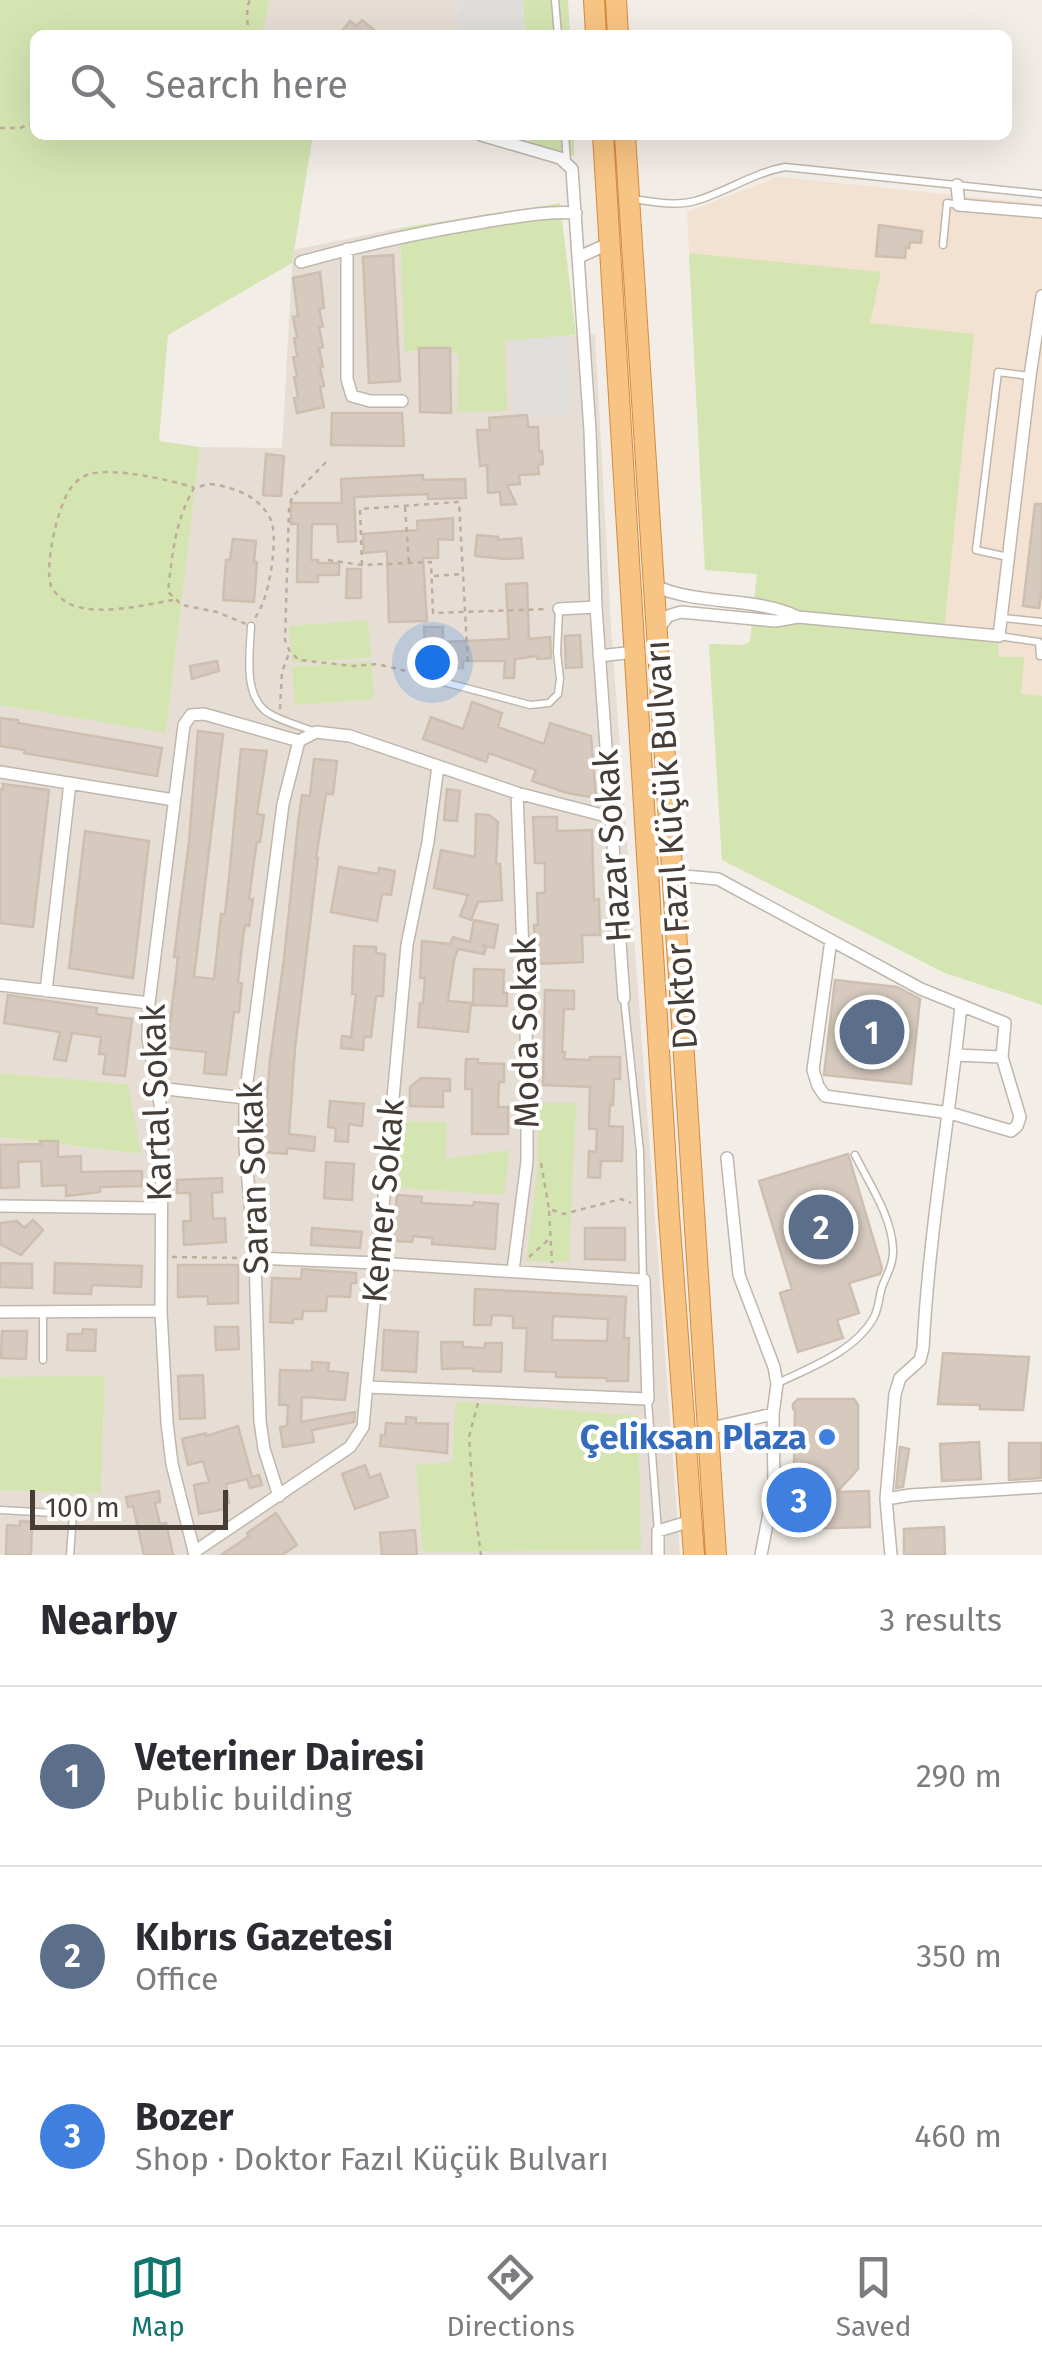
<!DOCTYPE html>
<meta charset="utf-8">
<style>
body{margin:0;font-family:"Fira Sans",sans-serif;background:#f7f7f7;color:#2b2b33}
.scale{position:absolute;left:30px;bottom:25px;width:198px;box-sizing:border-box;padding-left:10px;border:5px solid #453d36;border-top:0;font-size:28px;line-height:35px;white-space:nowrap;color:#453d36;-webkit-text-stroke:8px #fff;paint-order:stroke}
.you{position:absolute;left:432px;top:662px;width:35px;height:35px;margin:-25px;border:8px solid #fff;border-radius:50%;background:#1a73e8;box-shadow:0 0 0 15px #1a73e833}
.badge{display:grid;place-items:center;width:65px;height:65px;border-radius:50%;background:#0f766e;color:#fff;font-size:32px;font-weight:700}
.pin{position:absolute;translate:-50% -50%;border:5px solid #fff;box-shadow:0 2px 10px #0006}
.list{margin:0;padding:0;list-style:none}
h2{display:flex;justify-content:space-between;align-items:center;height:130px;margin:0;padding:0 40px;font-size:42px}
h2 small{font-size:32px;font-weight:400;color:#7c7c81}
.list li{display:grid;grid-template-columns:65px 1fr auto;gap:30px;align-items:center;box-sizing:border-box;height:180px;padding:0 40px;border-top:2px solid #e1e1e2}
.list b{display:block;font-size:38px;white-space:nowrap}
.list p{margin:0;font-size:32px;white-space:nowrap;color:#7c7c81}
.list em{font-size:32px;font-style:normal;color:#7c7c81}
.icon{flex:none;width:55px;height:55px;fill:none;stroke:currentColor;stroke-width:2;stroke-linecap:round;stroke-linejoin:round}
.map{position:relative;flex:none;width:1042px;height:1555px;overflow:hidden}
.search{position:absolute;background:#fff;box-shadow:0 10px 40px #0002;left:30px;right:30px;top:30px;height:110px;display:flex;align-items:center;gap:25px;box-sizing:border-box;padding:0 35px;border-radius:15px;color:#7c7c81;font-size:38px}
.sheet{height:670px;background:#fff}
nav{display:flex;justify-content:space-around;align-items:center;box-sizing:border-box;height:140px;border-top:2px solid #e1e1e2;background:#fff;font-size:28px;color:#7c7c81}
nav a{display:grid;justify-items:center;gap:5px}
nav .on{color:#0f766e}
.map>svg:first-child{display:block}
.residential{fill:#e6ded5}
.commercial{fill:#f3e1d2}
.green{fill:#d4e5b1}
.parking{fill:#e0dedb}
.building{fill:#d6cabf;stroke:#cebeb0;stroke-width:2.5;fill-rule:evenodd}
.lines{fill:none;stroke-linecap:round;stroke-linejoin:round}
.service-casing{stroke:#c0b7ac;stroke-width:9}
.minor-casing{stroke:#c0b7ac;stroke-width:14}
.trunk-casing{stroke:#d58a3e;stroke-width:22}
.path{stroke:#bead9b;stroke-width:2.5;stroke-dasharray:5 5;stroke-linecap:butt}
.service{stroke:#fff;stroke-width:6}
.minor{stroke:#fff;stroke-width:11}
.trunk{stroke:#f8c483;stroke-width:20}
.shop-dot{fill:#3f7fe0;stroke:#fff;stroke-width:4}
.labels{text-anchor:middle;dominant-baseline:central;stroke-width:8;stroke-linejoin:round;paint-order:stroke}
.street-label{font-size:35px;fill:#453d36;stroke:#fff}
.shop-label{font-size:35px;font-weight:bold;fill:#366cbe;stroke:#fff;text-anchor:end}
</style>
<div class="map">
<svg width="1042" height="1555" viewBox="0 0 1042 1555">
<rect width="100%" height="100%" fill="#f2ede6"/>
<path class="residential" d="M270 0H458L460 35H262Z
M400 228 404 351 459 354 457 412 505 340 595 334 611 626 680 1555H0V1490L101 1494 105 1377H0V1137L140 1154 128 1084 0 1073V705L166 732 200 447 282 448 293 250Z"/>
<path class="commercial" d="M778 177 1042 204V1005L722 860 709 644 742 645 750 642 757 574 705 570 687 212Z"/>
<path class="green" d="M0 0H270L262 35H35V135H313L292 263 168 335 159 441 200 447 166 733 0 705Z
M523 0H568L570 35H525Z
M530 135H574V156L530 145Z
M560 203 576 335 505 341 507 411 457 412 459 354 404 351 400 228Z
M689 253 881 272 870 323 974 334 944 630 999 636 998 657H1024L1021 694 1042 696V1005L945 973 722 860 709 644 742 645 750 642 757 574 705 570Z
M368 620 371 657 292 663 289 626Z
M371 661 374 699 295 705 292 667Z
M0 1073 128 1084 141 1154 0 1137Z
M539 1103H576L569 1262 526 1261 537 1175Z
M402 1121 447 1122 445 1159 509 1150 504 1195 398 1188Z
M105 1376 101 1494 0 1490V1377Z
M456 1401 638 1416 641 1550 423 1552 416 1465 452 1462Z"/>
<path class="parking" d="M458 0H523L525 35H460Z
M567 336 571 414 515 416 510 340Z"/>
<path class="building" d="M362 20 380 35H339L350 21 357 26Z
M879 225 922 231 921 243 910 242 909 248 906 247 905 258 876 256Z
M393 255 400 381 369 383 363 257Z
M320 272 324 308 319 309 323 326 319 327 323 347 319 348 323 367H320L324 386 320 387 324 407 297 413 294 398 298 397 294 377 297 376 293 357 297 356 294 338 297 337 293 317 298 316 293 278Z
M419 348H450L451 413 420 412Z
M332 413H402L404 446 331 445Z
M527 415 528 427H538L539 451H542L543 464 538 465 539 474 519 475 520 484 507 485 516 504 501 505 500 492 488 493 487 465 480 466 477 430H490L489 418Z
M266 454 284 456 281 496 263 495Z
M423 475V480L465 479 466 498 428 499V494L354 497 356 541 338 542 337 524H312L311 560H318V563H339V575H318V582H297L298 524H291V503H342L341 479Z
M1035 504H1042V589L1039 608 1023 606Z
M453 518V540L438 539V558H423L427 621 389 622 387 551 364 553 363 534 418 530 417 521Z
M477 535 498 537V540L521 538 523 558 505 559 475 556Z
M233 539 256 541 254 562H257L254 602 223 600 226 560H230Z
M347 569H361V598H346Z
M527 583 529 639 550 637 551 658 537 659V656L515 659 514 678H504L505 661H463V668H453V661L426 663 424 627H443V642L509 639 506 584Z
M580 635 582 667 566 668 565 636Z
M217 661 219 671 192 679 190 666Z
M472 702 502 713 498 727 544 744 550 723 591 736 596 798 567 793 532 781 536 770 489 753 486 762 423 739 431 717 463 729Z
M0 718 18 720V723L162 748 157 776 24 753 25 750 0 746Z
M198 731 223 734 194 977 214 979 221 914H225L229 878 241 749 267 751 257 814 264 815 260 842H257L255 854 249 899H253L249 926 245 925 243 937 238 982 242 983 239 1012H234L226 1075 204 1073 206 1052 167 1048 178 957H174L189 842Z
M314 759 337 761 333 794H326L316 858H318L295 1048 289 1134 315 1137 314 1151 287 1148V1154L263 1152 270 1060 284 959 298 824 302 795 310 796Z
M3 784 49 790 33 927 0 923V789L3 790Z
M447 789 460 791 457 821 444 820Z
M476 814 489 815 498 822 496 864H500L502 900 478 902 471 920 460 916 468 895 434 888 441 850 475 857Z
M533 817H557V831L592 830 594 900 599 899 600 935H582L583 962 536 964 534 925H538L537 893H545V863H535Z
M85 831 149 841 133 978 69 968Z
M339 867 378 874 379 868 395 871 391 895 382 894 377 921 331 912Z
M474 920 498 925 494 948 482 945 486 948 484 954 458 949 454 960 448 1001 471 1003 468 1032 418 1027 420 1003H423L425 978H420L422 941 450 944 453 937 470 942Z
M354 946 376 947V953L385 954 383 996H376L371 1037H364L363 1050 341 1048 342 1036 351 1037 356 994H352Z
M474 969 504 970 503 993H507V1006L473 1005Z
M835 980 897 987 920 999 911 1084 824 1075Z
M545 990 574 991V1009H564L562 1052H565L564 1059 590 1060V1057H620V1079H614L613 1105 610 1104 609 1126 623 1127 622 1161H601L600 1178 588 1177 589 1151 596 1152 597 1129H589L590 1087 543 1085Z
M8 995 97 1008 96 1014 132 1019 125 1076 103 1074 106 1054H99L101 1037 72 1033 66 1061 54 1059 60 1032 4 1023Z
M466 1059H478V1063L504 1064V1082H499L498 1107H508V1134H472V1089H465Z
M421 1078 450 1079V1091H443V1107L410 1106V1087Z
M330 1101 364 1104 362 1126 349 1124 348 1142 335 1141 336 1128 328 1127Z
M40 1141H58V1157L81 1156V1172L142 1171V1186L100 1187V1192L66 1196V1185L42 1186 41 1161 18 1162 19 1187 1 1188 0 1145 41 1144Z
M848 1154 882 1268 880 1274 849 1283 859 1313 837 1320 843 1338 798 1352 780 1293 792 1289 759 1181Z
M326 1162 354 1164 352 1200 324 1198Z
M222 1178V1192L212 1193 213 1219 225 1218 226 1242 184 1245 183 1221H191L190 1193H177V1180Z
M397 1195 422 1197 421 1203 473 1206 474 1202 498 1204 495 1249 432 1244V1238L413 1236 412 1242 393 1241Z
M33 1220 43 1230 21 1255 0 1244V1223L17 1221 24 1228Z
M312 1228 362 1232 360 1248 311 1245Z
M585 1228H625V1260L585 1259Z
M0 1263 32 1264V1288L0 1287Z
M55 1263 142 1266 141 1287 92 1285 91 1294 54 1293Z
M178 1265H238V1303L208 1304V1296L178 1297Z
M302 1269 356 1273V1283H351L350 1297 327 1296 326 1311H303L302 1319H293V1323L270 1322 272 1278 301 1279Z
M475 1289 626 1297 624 1338H629L628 1381H607V1378L556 1377V1372L525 1371 527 1328H513V1316L492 1315 491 1325H474ZM553 1316 608 1319 607 1341 552 1340Z
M215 1327H238L239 1349 216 1350Z
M83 1329 96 1330 95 1351 67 1350 68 1334H82Z
M384 1330 418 1332 416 1372 382 1370Z
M2 1331H27L26 1359 1 1358Z
M441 1342H463V1347L485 1348V1343H502L501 1372 473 1371V1368L442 1369Z
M943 1353 1029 1357 1023 1410 980 1409V1405L938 1404Z
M312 1362 329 1363 328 1371 348 1373 345 1400 302 1397 301 1422 355 1412 354 1422 312 1430 314 1442 283 1447 280 1427 287 1426 288 1405H279L280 1370 312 1371Z
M203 1375 205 1418 180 1419 178 1376Z
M798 1399H854L858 1405V1469L837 1492 869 1491 870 1527 793 1529 792 1493 814 1492 794 1470 795 1410 793 1409V1404Z
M406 1417 416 1418V1423L448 1424 447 1453 380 1446 381 1435 385 1436 386 1423 406 1424Z
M238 1426 252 1477 259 1475 262 1485 250 1488 247 1479 226 1484 229 1503 223 1504 224 1509 199 1514 194 1485 209 1482 203 1461 188 1465 182 1439 206 1433V1436Z
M979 1442 981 1479 942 1481 940 1444Z
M1009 1443H1041V1478L1009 1480Z
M900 1447 909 1449 903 1487 896 1488Z
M365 1465 370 1478 380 1474 388 1497 355 1509 342 1474Z
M159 1491 160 1502 155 1503 160 1524 166 1523 173 1555H144L133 1506 128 1507 126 1497Z
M276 1513 297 1545 282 1555H221L249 1536 247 1533Z
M20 1521 32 1522 31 1555H6L7 1525 20 1526Z
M944 1527 945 1555H904V1529Z
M415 1530 417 1555H382L380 1533Z"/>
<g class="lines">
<defs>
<path id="service" d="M555 0 558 35
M565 135 567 162
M631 199C652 201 674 207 695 201 726 192 753 173 785 167L1042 194
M943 245 947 203 958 205
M1008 557 976 550 998 372 1029 376
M1003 618 1042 622
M251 626C250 653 242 698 270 714 284 722 301 726 315 732
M999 636 1039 642 1040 656H1042
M421 676 530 705 549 703 558 694 560 679 557 652 559 610
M624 998 640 1151 643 1279
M43 1313V1360
M778 1383C811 1367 856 1351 874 1317 879 1308 879 1296 882 1287 887 1274 894 1263 893 1249 892 1217 869 1183 855 1155
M648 1401 658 1531
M0 1510 73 1514 70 1555"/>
<path id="minor" d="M481 135 560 158 572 169 590 431 596 607 624 998
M957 185 959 205 1042 212
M347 249V379L352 396 370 401H402
M579 257 610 243
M301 262C361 245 422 232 484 222 515 217 545 211 576 213
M655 586C700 606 753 596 798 617
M559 609 596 607
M659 628 668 616 681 612 775 621 798 617 999 636 1030 376 1042 296
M599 656 635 652
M299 741 316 732 350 736 517 793 610 817
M0 772 174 800
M673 875 718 879 921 989 1005 1023 1002 1057 1020 1117 1017 1126 1011 1131 950 1113 825 1096 818 1086 813 1070 831 940
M0 985 149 1003
M46 991 70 783
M956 1055 1002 1057
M158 1088 245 1098
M727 1158 739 1275 774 1367 777 1384 773 1414 774 1487 761 1555
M0 1206 160 1208
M255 1258 377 1263 644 1280 648 1399 367 1387
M513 1271 527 1161V1058L517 793
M0 1312 161 1311
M707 1429 773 1414
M279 1496 264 1449 260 1421 255 1258 245 1147V1098L283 804 299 741
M886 1499 910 1495 1042 1487
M194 1552 350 1447 363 1427 407 945 428 842 438 766
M195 1555 172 1464 167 1423 161 1311 162 1115 148 1038 149 1003 184 725 191 715 204 714 299 741
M658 1555V1531L691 1521
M891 1555 886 1499 895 1394 900 1378 920 1360 923 1348C929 1233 949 1120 961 1006"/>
<path id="trunk" d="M594 0 596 35
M616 0 618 35
M603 135 669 1215 694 1555
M625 135 716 1555"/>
</defs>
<use href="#service" class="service-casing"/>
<use href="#minor" class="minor-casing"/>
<use href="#trunk" class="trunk-casing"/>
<path class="path" d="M248 35 247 7 250 0
M0 128H20L35 122
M326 462 292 497 289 509 285 640 290 652 299 660 353 666 377 664 410 672
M210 484C233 487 258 495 270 518 279 535 270 587 262 605 259 612 254 619 251 626L217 612 182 605 168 592C172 555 175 521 194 488Z
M405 507 409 563
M328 560 362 565 431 562 433 613 548 609
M362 565 360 509 459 502 468 664
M434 576 461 574
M173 600C144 605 84 620 61 598 57 595 53 590 51 586 44 566 58 506 70 489 74 483 81 477 87 475 112 466 168 480 193 487
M280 709 282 672 289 653
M541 1163 549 1209 564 1214 621 1199 631 1203
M549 1211 552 1263
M172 1257 244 1258
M529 1257 549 1239
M478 1403 469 1437 473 1497 481 1555"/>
<use href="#service" class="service"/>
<use href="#minor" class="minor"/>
<use href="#trunk" class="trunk"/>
</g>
<circle class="shop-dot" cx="827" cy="1437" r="10"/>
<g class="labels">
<g class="street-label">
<text transform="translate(671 845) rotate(-94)">Doktor Fazıl Küçük Bulvarı</text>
<text transform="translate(612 846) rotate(-94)">Hazar Sokak</text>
<text transform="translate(525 1033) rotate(-91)">Moda Sokak</text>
<text transform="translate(156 1103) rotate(-92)">Kartal Sokak</text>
<text transform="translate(253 1178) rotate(-92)">Saran Sokak</text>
<text transform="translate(383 1201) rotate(-85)">Kemer Sokak</text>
</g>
<g class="shop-label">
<text x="807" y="1437">Çeliksan Plaza</text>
</g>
</g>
</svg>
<div class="scale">100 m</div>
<div class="you"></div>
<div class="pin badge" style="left:872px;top:1032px;background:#5c6f8a">1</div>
<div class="pin badge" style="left:821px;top:1227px;background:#5c6f8a">2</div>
<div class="pin badge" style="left:799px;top:1500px;background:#3f7fe0">3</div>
<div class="search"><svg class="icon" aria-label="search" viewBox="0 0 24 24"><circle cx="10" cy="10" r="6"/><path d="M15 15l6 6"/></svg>Search here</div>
</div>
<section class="sheet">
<h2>Nearby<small>3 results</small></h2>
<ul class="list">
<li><span class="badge" style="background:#5c6f8a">1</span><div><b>Veteriner Dairesi</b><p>Public building</p></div><em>290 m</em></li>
<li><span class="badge" style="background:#5c6f8a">2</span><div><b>Kıbrıs Gazetesi</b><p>Office</p></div><em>350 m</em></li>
<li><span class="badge" style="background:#3f7fe0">3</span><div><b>Bozer</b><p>Shop · Doktor Fazıl Küçük Bulvarı</p></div><em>460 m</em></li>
</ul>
</section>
<nav>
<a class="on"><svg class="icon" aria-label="map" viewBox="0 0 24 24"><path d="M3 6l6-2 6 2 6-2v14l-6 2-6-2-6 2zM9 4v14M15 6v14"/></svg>Map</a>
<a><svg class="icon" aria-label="directions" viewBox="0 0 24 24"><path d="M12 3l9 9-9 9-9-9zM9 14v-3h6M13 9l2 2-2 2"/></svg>Directions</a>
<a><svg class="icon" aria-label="saved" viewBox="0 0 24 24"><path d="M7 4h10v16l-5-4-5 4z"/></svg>Saved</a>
</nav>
